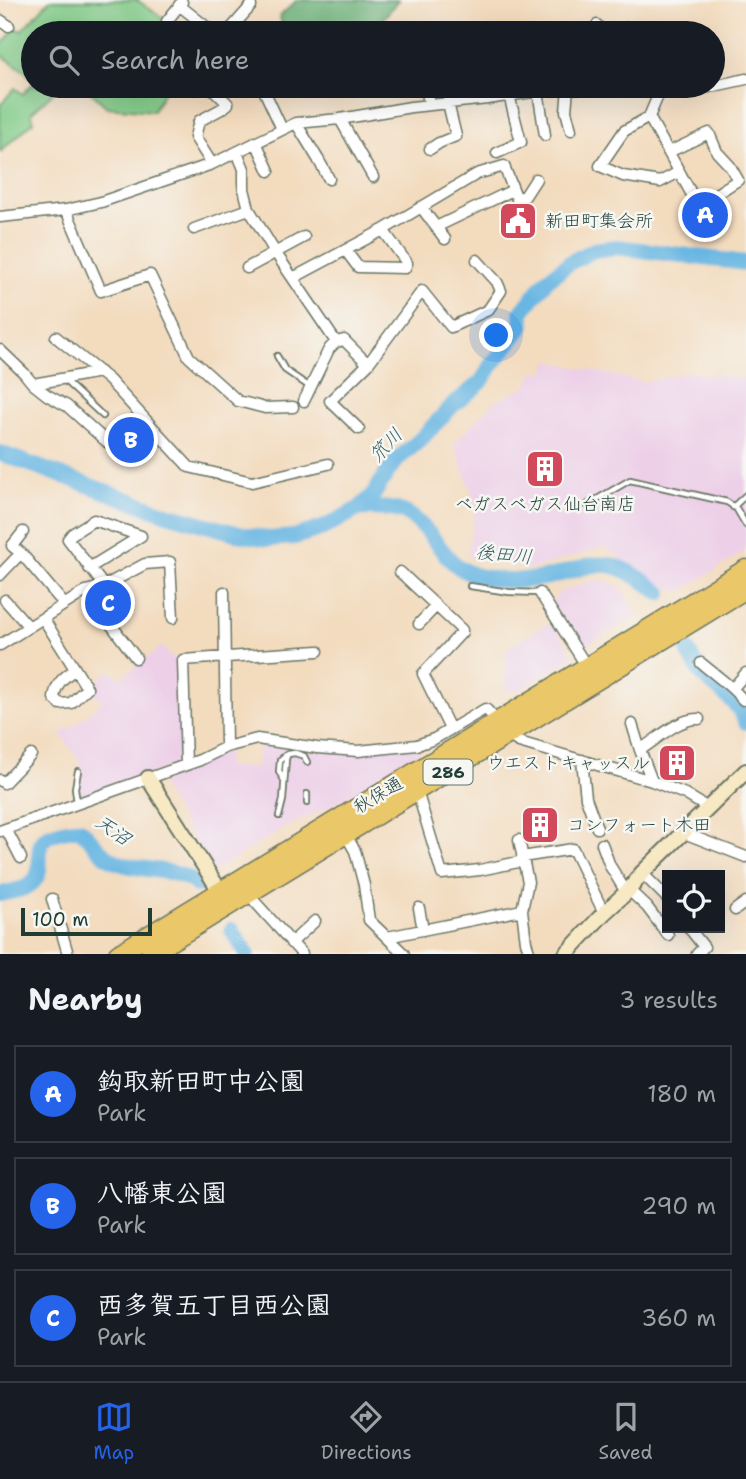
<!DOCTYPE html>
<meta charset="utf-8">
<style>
body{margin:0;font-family:"Shantell Sans","Klee One",sans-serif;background:#242831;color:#f1f3f6}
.controls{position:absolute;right:21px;bottom:21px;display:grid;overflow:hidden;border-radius:0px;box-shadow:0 7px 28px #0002}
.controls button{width:63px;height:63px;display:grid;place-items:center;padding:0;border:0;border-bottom:2px solid #363941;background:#171b24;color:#f1f3f6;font:35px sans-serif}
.scale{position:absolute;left:21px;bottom:18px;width:131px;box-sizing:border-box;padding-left:7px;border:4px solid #1f3d34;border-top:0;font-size:19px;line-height:24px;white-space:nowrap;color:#1f3d34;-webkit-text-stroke:5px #f6f6f2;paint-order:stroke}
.you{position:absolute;left:497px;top:336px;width:24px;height:24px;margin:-18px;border:5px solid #fff;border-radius:50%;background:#1a73e8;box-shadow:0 0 0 10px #1a73e833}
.badge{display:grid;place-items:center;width:46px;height:46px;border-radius:50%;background:#2563eb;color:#fff;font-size:23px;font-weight:700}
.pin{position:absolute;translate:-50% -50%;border:4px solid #fff;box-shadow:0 2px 7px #0006}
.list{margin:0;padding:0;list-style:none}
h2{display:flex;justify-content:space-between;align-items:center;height:91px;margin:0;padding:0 28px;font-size:30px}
h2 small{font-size:23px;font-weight:400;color:#9ea1a6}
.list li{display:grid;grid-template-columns:46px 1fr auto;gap:21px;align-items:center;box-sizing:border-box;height:98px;margin:0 14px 14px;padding:0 14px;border:2px solid #363941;border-radius:0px}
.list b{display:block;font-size:26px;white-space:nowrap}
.list p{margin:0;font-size:23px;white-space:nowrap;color:#9ea1a6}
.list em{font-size:23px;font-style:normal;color:#9ea1a6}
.icon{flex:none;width:38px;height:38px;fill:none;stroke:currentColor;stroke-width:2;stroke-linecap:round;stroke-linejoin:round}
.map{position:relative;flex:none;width:746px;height:954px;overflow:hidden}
.search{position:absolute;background:#171b24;box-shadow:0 7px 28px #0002;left:21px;right:21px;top:21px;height:77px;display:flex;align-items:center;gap:18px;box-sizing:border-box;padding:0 24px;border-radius:38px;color:#9ea1a6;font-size:26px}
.sheet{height:427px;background:#171b24}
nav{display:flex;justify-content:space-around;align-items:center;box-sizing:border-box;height:98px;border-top:2px solid #363941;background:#171b24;font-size:19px;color:#9ea1a6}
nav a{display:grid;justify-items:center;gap:4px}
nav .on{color:#2563eb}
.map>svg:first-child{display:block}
.built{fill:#edd0e8}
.green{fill:#81ca87;stroke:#50845e;stroke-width:2}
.forest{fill:#68ae74;stroke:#447654;stroke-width:2}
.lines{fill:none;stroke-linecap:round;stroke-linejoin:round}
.river{stroke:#68b6e2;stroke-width:16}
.lane-casing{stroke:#697464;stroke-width:8}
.street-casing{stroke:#697464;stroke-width:13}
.secondary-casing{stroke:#697464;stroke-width:18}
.highway-casing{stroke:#697464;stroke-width:21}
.lane{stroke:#fff;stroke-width:4.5}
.street{stroke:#fff;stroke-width:10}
.secondary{stroke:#f7e9c3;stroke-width:14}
.highway{stroke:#eac769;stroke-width:18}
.labels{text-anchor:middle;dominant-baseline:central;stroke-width:5;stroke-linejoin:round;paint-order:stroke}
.shield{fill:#f6f6f2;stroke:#60746d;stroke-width:2}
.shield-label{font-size:16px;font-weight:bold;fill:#1f3d34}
.poi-label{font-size:18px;fill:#1f3d34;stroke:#f6f6f2;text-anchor:start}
.street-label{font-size:18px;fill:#1f3d34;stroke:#f6f6f2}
.water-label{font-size:19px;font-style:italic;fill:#315b60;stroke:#f6f6f2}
</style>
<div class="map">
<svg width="746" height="954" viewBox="0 0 746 954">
<rect width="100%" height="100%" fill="#f6f6f2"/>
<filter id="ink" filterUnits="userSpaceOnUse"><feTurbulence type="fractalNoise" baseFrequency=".0143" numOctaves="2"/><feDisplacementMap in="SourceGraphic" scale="14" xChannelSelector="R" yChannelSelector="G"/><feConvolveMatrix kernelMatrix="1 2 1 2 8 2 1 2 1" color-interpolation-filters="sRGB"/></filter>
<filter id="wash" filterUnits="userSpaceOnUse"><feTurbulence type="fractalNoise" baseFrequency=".00686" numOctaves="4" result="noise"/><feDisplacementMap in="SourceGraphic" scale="28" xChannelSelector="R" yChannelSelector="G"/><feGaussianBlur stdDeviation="1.57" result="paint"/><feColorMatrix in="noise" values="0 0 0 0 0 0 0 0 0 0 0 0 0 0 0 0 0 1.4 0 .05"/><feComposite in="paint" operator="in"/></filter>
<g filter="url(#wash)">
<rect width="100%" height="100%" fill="#f3dbbe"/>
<path class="built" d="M549 361 644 382 688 372 746 378V551L681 591 666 588 604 547 532 569 467 556 476 504 454 443 497 400 510 395 528 385 534 371 544 372Z
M594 580H605L622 589 637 615 580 649 550 600 557 598V593Z
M546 624 554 625 573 656 520 690 505 691 506 649Z
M162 646 171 657H180L183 762 79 799 77 787 81 764 60 733 75 725 103 701 88 689 109 671 121 678Z
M259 745 417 747 419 752 329 807 285 827 213 872 161 786 163 777 228 750 227 766 257 767Z"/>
<path class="green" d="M50 0H137L184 33H33V81L26 72 0 54V47L15 28 21 31Z
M33 83V86H60L31 113 34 121 0 152V105L15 88 23 94Z
M84 86H167L153 111 107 107Z"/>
<path class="forest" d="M297 0H399L382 20 366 33H275L282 27 280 16Z"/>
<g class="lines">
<path class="river" d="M0 453 167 514 239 534 270 539 294 537 323 528 360 508 374 494 388 471 399 458 421 439 452 406 481 382 492 365 523 325 521 313 547 280 569 263 594 250 616 247 746 263
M360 508C377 509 398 506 412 517 437 535 445 568 478 576 504 582 531 582 557 575 574 571 592 562 609 565 626 567 647 583 660 593
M687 649C693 660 699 673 709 681 724 695 738 702 746 722
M0 894C9 892 24 890 31 884 52 866 23 840 59 832 66 830 73 828 80 829 93 841 100 855 117 862 142 873 176 866 197 885
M232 930 247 954"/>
</g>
</g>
<g filter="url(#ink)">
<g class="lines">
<defs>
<path id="lane" d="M157 33 167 21
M277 356 285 370 310 387
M63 379 103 416
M587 505 630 480 727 502 736 508 746 525
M733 507 746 495
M470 586 509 592 538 593
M284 780 279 772 280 760 286 755
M307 794V803
M77 803 75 788 78 771
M279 816 283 800 286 759 288 754 295 753 304 756 307 762"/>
<path id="street" d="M179 5 214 33
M0 20 9 26
M167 21 182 2
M597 25 601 33
M626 28 629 33
M227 33 251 6
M210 86 228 104 223 108 199 121 195 137 212 164
M262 86 282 129
M425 86 430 105
M479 86 482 99
M651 86 705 88 746 79
M662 86 649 117 696 202 702 203 738 180 730 166 717 152 709 133 669 152
M568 88 566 111 571 130
M196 89 200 86
M538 91 545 135
M649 117 624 131 600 166 623 176 660 182 679 172
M340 119 373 177
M296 123 318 159 329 179
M256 142 269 171
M430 149 439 143 456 136 448 103
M237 152 244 169V189L249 209 275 252 336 342
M497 153 521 142 509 95
M421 207 436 227
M66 210 101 291 150 275 189 357 238 401 265 408 293 407
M0 217 66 210 101 202 212 164 296 123 340 119 411 107 488 99 538 91 604 86
M194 229 249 209
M445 239 436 227 513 190
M346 251 358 267 405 268 407 263 383 230
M247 268 304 237
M293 278 383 230 477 174 504 166 517 199 525 196 536 179
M56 337 109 380 189 467 252 482 328 464
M0 350 24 373 33 384 47 395 67 406 108 443
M33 384 100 372
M304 401 329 349 336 342 344 340 368 364
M359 429 330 401 368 364 422 291 451 327 488 310 501 291 497 282 477 260
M23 532 12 546 21 553 64 604
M89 568 141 536 94 520 72 534 68 539 104 586
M400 572 462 630V632L423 674 450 729
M0 575 21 553
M86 591 136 658
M224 592 226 747
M540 593 587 667
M5 600 29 627
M43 618 87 688 71 703 60 704 54 698C56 683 63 678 75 669
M419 624 436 606
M0 645 86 591 104 586 145 564 170 562 173 618
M701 663C715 675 731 685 743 700
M733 688 746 673
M632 724 640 750
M582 760 586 798 597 828
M186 765 183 660 318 651
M0 780 4 783 31 755
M652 781 640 750C656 740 680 717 699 719
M417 791 442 874 480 870 523 861
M6 829 21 858
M0 831 200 760 226 747 257 739 317 748 358 751 417 745 434 739 485 709 487 710 512 738 519 742 652 781 685 794 708 808
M684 833 746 857
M346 835 355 851 364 885 369 920 404 954
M519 840 528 882 522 910 526 942 530 954
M602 844 610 866 623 887 629 890 647 907 668 935
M522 857 573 849 604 913
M642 873 667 898
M249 894 256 903 302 954
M52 899 68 954
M419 908 423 930
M735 910 746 902
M689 928 704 947 697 954
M387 937 522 910
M291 943 315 921"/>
<path id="secondary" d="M148 778 220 891
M566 954 604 913 629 890 642 873 746 771"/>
<path id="highway" d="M118 954 746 569
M150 954 746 589"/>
</defs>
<use href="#lane" class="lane-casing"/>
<use href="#street" class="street-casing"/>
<use href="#secondary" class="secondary-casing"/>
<use href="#highway" class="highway-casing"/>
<use href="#lane" class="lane"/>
<use href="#street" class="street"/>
<use href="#secondary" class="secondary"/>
<use href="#highway" class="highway"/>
</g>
</g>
<defs>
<symbol id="civic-square" viewBox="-11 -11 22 22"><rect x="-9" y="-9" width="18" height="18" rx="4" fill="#d1495b" stroke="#f6f6f2"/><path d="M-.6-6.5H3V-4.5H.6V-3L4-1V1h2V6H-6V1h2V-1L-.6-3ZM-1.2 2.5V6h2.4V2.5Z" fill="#fff"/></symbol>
<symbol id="building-square" viewBox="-11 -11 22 22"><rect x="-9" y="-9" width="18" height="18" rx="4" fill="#d1495b" stroke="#f6f6f2"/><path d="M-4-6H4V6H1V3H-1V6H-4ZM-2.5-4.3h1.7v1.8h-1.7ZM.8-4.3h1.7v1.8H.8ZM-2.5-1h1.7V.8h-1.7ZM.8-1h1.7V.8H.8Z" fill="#fff"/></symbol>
</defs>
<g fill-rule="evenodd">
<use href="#civic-square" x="496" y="199" width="44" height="44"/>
<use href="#building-square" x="523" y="447" width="44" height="44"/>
<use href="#building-square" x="655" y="741" width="44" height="44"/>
<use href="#building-square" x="518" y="803" width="44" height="44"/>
</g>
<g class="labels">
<rect class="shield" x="423.5" y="759.5" width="49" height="25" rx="5"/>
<g class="shield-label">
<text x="448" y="772">286</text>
</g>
<g class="poi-label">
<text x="545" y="221">新田町集会所</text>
<text x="545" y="504" text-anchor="middle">ベガスベガス仙台南店</text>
<text x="650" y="763" text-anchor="end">ウエストキャッスル</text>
<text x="567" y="825">コンフォート木田</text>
</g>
<g class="street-label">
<text transform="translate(378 795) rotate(-31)">秋保通</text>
</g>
<g class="water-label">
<text transform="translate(386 445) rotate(-47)">笊川</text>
<text transform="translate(504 554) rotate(6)">後田川</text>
<text transform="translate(113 830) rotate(35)">天沼</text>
</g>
</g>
</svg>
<div class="controls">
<button><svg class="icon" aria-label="locate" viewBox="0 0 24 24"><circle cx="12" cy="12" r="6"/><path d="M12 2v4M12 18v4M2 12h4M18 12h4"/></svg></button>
</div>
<div class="scale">100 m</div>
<div class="you"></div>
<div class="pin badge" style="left:705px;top:215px">A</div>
<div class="pin badge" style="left:131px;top:440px">B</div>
<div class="pin badge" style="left:108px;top:603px">C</div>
<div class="search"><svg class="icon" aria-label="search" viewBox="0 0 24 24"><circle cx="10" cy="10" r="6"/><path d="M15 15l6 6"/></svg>Search here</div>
</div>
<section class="sheet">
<h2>Nearby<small>3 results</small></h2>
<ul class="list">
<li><span class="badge">A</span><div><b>鈎取新田町中公園</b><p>Park</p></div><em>180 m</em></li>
<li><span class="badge">B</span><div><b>八幡東公園</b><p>Park</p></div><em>290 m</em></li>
<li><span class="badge">C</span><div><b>西多賀五丁目西公園</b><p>Park</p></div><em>360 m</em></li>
</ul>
</section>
<nav>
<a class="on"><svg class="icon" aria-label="map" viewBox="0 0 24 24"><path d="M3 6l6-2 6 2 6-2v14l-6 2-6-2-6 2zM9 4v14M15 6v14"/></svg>Map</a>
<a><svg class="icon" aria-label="directions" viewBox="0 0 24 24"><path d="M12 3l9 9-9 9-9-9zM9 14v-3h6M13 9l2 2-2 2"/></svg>Directions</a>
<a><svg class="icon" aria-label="saved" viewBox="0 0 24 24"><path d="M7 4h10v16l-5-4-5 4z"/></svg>Saved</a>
</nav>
